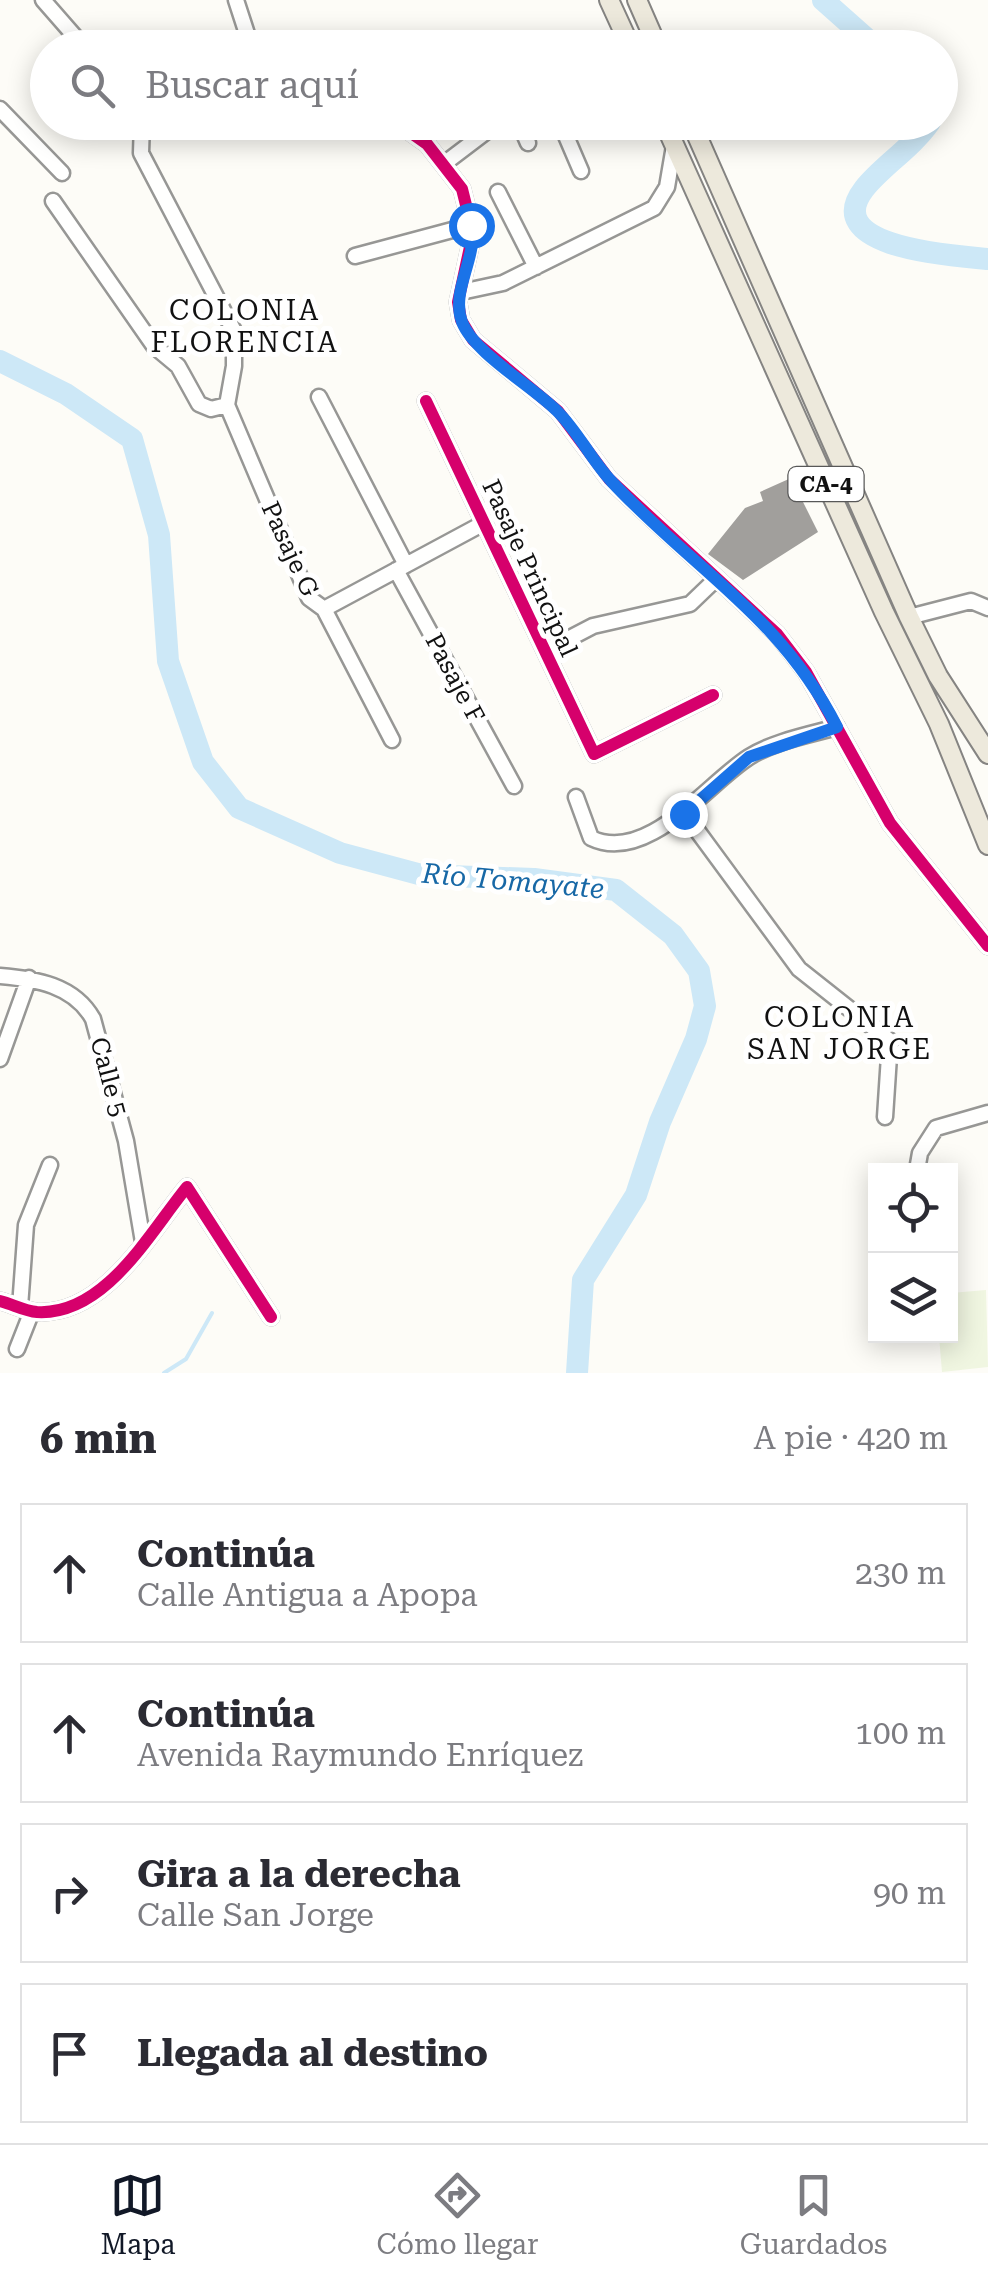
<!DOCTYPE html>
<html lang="es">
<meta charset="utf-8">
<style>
body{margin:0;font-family:"Roboto Serif",serif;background:#f2f2f3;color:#2b2b33}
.controls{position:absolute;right:30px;bottom:30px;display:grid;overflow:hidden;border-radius:0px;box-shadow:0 5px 25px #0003}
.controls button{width:90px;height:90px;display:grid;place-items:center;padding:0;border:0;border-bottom:2px solid #e1e1e2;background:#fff;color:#2b2b33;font:50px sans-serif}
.stop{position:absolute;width:30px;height:30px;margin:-22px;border:8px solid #1a73e8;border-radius:50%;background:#fff}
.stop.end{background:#1a73e8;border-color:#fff;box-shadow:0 2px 10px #0008}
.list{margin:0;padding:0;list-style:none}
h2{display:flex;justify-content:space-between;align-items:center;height:130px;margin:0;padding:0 40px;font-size:42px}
h2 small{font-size:32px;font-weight:400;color:#7c7c81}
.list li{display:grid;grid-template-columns:65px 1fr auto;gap:30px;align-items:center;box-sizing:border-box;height:140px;margin:0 20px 20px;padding:0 20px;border:2px solid #e1e1e2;border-radius:0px}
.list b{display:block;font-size:38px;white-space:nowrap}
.list p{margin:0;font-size:32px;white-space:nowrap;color:#7c7c81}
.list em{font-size:32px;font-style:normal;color:#7c7c81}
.icon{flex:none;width:55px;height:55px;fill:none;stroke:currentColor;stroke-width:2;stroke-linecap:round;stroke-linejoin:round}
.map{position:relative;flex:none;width:988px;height:1373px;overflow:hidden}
.search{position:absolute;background:#fff;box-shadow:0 5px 25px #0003;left:30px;right:30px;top:30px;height:110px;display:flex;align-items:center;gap:25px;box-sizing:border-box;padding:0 35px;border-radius:55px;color:#7c7c81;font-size:38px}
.sheet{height:770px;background:#fff}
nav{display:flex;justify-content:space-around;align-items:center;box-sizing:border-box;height:140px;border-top:2px solid #e1e1e2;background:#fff;font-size:28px;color:#7c7c81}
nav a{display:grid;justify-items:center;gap:5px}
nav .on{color:#111827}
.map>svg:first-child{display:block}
.pitch{fill:#f0f6e1}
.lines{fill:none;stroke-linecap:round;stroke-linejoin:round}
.stream{stroke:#cde8f7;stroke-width:4}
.river{stroke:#cde8f7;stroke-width:22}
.building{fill:#a19f9c}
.minor-casing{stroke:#979795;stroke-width:19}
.major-casing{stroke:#858482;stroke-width:22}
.minor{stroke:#fffffe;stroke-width:14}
.major{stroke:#ede9dc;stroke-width:18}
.cycleway-casing{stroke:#fff;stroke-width:19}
.cycleway{stroke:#d6006c;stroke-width:12}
.route{stroke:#1a73e8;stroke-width:12}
.labels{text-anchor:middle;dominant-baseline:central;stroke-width:10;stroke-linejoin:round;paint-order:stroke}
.shield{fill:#fff;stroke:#585858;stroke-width:2.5}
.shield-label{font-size:22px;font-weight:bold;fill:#111}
.street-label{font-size:25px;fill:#111;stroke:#fff}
.neighbourhood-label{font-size:28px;letter-spacing:2.5px;fill:#111;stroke:#fff}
.water-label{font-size:28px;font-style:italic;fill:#1768a6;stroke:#fff}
</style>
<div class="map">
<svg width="988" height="1373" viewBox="0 0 988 1373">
<rect width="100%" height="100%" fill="#fdfcf7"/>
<path class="pitch" d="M986 1290 988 1367 942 1372 939 1336H950L951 1293Z"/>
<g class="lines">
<path class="stream" d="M164 1373 186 1359 212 1313"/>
<path class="river" d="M823 0 877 48
M930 122C911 149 882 166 864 189 818 249 959 256 988 259
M0 361 66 394 132 439 159 535 168 661 203 762 239 808 340 853 422 875 534 879 616 890 673 935 699 971 705 1006 696 1039 660 1122 636 1195 583 1280 577 1373"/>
</g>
<path class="building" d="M791 478 818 532 743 580 708 554 745 508 763 501 760 492Z"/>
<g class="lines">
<defs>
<path id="minor" d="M43 0 85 48
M236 0 248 37 262 48
M216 48 248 37
M0 109 62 173
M142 122 141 153 234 331V366L227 405
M396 122 427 144 462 189 473 233 458 302 461 320 473 340 558 411 609 479 777 634 806 672 890 823 988 946
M519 122 528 143
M560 122 581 171
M445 163 499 122
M498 192 536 267
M53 201 154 346 178 366 199 404 211 409 227 405
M355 256 471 225
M461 292 503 283 654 208 667 187 674 146
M319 397 406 565
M426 401 594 754 713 695
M227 405 309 598 324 609 392 740
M396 570 514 786
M324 609 484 523
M909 617 971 601 988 608
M545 651 593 626 690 604 716 579
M576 797 591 838C647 865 708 783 749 757 775 741 808 735 837 727
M685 814 799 969 890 1041 885 1117
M0 976C36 979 74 985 93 1019L126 1141 143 1242
M0 1059 29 978
M917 1170 920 1153 936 1128 988 1113
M0 1301C12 1304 25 1311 37 1312 105 1316 150 1232 187 1187L271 1317
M20 1307 26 1225 50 1165
M17 1349 32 1311"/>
<path id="major" d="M609 0 631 48
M637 0 658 48
M664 122 884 612 939 724 988 845
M691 122 909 617 938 676 988 754"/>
</defs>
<use href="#minor" class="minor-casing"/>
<use href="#major" class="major-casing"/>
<use href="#minor" class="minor"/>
<use href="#major" class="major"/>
<defs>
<path id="cycleway" d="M396 122 427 144 462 189 473 233 458 302 461 320 473 340 558 411 609 479 777 634 806 672 890 823 988 946
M426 401 594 754 713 695
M0 1301C12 1304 25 1311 37 1312 105 1316 150 1232 187 1187L271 1317"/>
</defs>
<use href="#cycleway" class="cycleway-casing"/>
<use href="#cycleway" class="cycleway"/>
</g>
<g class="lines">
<path class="route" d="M471 225C479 256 450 290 462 322 474 353 532 386 556 410 578 431 591 460 612 482 694 570 780 615 837 727L749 757 684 814"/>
</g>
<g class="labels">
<rect class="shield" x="788.5" y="467" width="75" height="34" rx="8"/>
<g class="shield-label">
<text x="826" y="484">CA-4</text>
</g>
<g class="street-label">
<text transform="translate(290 549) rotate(65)">Pasaje G</text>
<text transform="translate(530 568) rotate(65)">Pasaje Principal</text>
<text transform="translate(455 678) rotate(62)">Pasaje F</text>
<text transform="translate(109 1077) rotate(75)">Calle 5</text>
</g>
<g class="neighbourhood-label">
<text x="245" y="310">COLONIA<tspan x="245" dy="32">FLORENCIA</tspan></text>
<text x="840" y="1017">COLONIA<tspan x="840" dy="32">SAN JORGE</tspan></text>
</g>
<g class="water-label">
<text transform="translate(513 881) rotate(5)">Río Tomayate</text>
</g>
</g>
</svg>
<div class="controls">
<button><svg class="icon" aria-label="locate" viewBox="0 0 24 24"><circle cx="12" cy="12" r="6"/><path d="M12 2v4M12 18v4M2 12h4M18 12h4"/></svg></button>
<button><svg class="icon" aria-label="layers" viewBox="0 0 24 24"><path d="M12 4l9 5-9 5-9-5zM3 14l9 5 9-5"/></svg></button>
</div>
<div class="stop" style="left:471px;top:225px"></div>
<div class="stop end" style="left:684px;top:814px"></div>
<div class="search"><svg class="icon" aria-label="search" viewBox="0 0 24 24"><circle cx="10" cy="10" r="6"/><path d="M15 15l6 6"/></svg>Buscar aquí</div>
</div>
<section class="sheet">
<h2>6 min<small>A pie · 420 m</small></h2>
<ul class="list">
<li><svg class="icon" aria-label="ahead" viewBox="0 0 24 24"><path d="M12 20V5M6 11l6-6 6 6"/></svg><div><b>Continúa</b><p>Calle Antigua a Apopa</p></div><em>230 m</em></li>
<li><svg class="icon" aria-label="ahead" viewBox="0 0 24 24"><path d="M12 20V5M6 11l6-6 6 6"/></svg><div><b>Continúa</b><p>Avenida Raymundo Enríquez</p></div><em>100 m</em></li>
<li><svg class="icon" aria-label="right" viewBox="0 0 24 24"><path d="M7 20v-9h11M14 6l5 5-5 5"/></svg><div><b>Gira a la derecha</b><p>Calle San Jorge</p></div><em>90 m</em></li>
<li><svg class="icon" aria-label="arrive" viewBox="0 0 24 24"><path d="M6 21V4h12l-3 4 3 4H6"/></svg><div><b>Llegada al destino</b></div></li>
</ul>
</section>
<nav>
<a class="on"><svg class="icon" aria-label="map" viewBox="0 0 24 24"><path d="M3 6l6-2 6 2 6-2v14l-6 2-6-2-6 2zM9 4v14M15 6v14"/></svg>Mapa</a>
<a><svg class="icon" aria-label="directions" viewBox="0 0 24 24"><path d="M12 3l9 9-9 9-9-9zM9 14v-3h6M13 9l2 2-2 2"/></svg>Cómo llegar</a>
<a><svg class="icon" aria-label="saved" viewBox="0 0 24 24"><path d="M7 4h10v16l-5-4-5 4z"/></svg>Guardados</a>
</nav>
